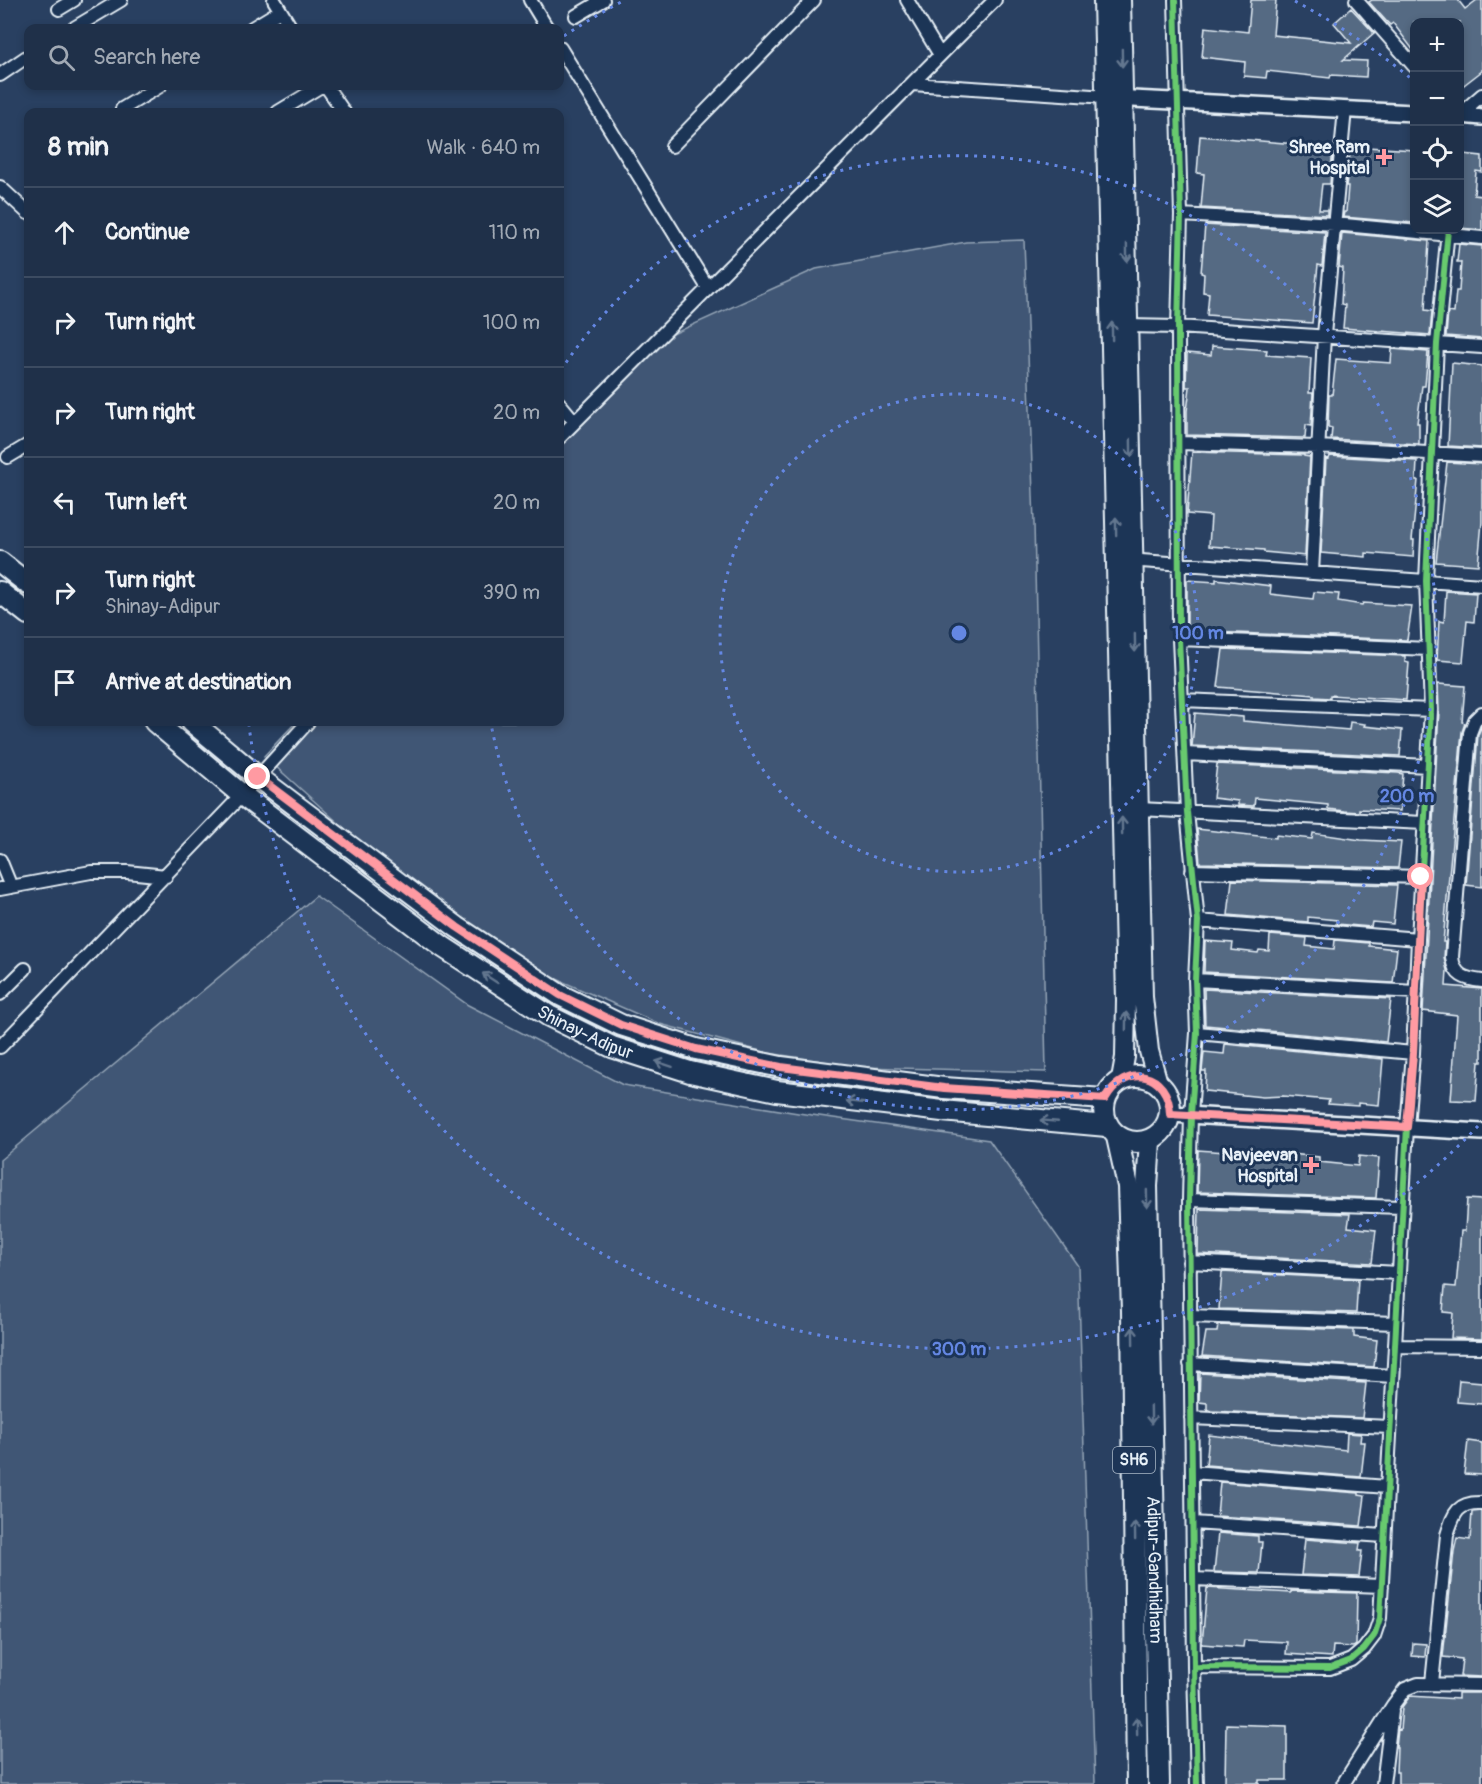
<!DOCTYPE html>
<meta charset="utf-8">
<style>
body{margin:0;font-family:Pangolin,sans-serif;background:#273850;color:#f1f3f6}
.controls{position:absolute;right:18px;top:18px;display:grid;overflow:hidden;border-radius:12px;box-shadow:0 3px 9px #0003}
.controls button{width:54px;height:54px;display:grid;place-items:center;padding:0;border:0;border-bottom:2px solid #3c4b61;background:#1f3049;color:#f1f3f6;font:30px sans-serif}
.stop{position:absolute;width:18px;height:18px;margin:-14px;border:4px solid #ff9aa2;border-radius:50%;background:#fff}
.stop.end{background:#ff9aa2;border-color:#fff;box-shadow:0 2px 6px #0008}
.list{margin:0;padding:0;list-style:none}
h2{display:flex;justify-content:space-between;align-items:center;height:78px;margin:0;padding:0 24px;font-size:26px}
h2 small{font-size:20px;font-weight:400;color:#a1a9b4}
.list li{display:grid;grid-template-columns:39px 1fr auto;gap:18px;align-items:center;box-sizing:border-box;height:90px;padding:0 24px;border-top:2px solid #3c4b61}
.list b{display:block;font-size:22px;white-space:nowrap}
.list p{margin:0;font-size:20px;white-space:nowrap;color:#a1a9b4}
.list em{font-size:20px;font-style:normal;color:#a1a9b4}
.icon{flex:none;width:33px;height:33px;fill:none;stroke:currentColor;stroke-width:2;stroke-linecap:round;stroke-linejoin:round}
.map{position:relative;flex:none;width:1482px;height:1784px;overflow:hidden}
.search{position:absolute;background:#1f3049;box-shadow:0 3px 9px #0003;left:24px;top:24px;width:540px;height:66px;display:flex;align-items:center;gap:15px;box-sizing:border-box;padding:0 21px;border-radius:12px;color:#a1a9b4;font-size:22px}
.panel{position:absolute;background:#1f3049;box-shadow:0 3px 9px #0003;left:24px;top:108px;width:540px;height:618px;border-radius:12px}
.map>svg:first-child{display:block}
.green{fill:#415774;stroke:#94a4b6;stroke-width:1.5}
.building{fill:#556a83;stroke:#e8f1f8;stroke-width:1.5}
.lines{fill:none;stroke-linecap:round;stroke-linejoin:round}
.minor-casing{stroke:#e8f1f8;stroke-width:16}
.tertiary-casing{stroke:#e8f1f8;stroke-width:20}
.secondary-casing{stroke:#e8f1f8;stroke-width:22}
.primary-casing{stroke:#e8f1f8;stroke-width:24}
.minor{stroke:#1d3557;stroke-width:12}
.tertiary{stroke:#1d3557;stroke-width:15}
.secondary{stroke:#1d3557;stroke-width:18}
.primary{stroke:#1d3557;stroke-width:20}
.cycleway-casing{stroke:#1d3557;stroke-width:10}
.cycleway{stroke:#67ca6e;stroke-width:6}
.oneway{stroke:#64778f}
.route{stroke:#ff9aa2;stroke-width:8}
.ring{fill:none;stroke:#6487e3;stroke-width:3;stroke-dasharray:3 6}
.poi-dot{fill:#ff9aa2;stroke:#1d3557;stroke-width:2}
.labels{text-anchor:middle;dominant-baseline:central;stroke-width:6;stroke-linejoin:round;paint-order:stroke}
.shield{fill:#1d3557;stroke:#abb9c8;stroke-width:1.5}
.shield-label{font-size:16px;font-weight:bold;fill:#e8f1f8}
.poi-label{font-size:18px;font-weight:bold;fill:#e8f1f8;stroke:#1d3557;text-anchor:end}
.street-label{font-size:18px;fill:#e8f1f8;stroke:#1d3557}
.centre{fill:#6487e3;stroke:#1d3557;stroke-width:3}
.ring-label{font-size:18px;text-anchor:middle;font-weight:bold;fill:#6487e3;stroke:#1d3557;stroke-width:6;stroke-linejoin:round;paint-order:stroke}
</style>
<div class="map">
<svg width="1482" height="1784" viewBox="0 0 1482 1784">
<rect width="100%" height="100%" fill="#294061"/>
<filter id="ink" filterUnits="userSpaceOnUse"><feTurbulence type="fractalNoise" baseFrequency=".0167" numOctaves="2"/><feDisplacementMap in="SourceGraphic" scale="12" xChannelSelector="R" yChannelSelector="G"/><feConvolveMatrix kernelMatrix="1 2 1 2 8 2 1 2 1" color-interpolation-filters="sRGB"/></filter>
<g filter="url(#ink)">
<path class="green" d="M1024 240 1034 523 1046 1072 862 1067 768 1053 660 1024 536 970 412 889 264 756 296 722H560V438L644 347 816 269 966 242Z
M316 896 468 1005 623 1085 798 1113 989 1140 1078 1266 1095 1784H0V1160Z"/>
<path class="building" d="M1251 0H1276L1273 35 1351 43 1334 23 1351 8 1374 33 1343 60 1367 61 1366 77 1331 75 1330 78 1267 71 1266 78 1244 76 1245 62 1202 57 1205 27 1248 32Z
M1372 0H1458L1465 9 1477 0H1482V71L1460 88V22H1414V51L1393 23 1390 25 1386 21 1369 2Z
M1200 136 1333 147 1330 184H1322L1319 210H1327V215L1201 208 1204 174 1197 173Z
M1351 146 1414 150V223L1343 217 1344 212H1346L1348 186H1346Z
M1463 154 1482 156V172L1476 171 1474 195 1482 196V230L1460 228V170H1462Z
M1205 225 1325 232 1322 266 1318 265 1312 323 1207 315 1209 293 1203 292 1204 274 1201 273Z
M1342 233 1429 241 1425 310 1432 311 1430 335 1343 328 1345 305 1341 304 1343 268 1339 267Z
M1459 244 1482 246V339L1446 336 1448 312 1454 313 1456 291H1459L1461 262H1457Z
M1212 346 1267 350 1266 355 1311 358 1309 393H1313L1311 426 1306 425 1305 438 1187 435V411L1190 387H1186L1187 353 1211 355Z
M1392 349 1428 352 1425 386H1422L1417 423H1419V444L1331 439 1332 428 1328 427 1329 395H1332L1336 359 1391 363Z
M1452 363 1482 366V448L1448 446Z
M1192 452 1304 455V456L1310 457 1305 556 1264 552V550L1209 546 1211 516 1187 514Z
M1330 456 1417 461 1416 480H1418L1412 540H1414L1413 557 1366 553V557L1321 553 1326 458 1329 459Z
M1447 462 1482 464V522L1478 565 1436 562Z
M1216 579 1271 586 1270 594 1313 599 1314 592 1339 594 1338 601 1362 605 1363 603 1412 606 1407 640 1187 631V580L1216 582Z
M1446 591 1476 593 1474 622 1467 621 1463 662 1437 660 1439 621 1444 622Z
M1223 649 1405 656V662L1409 663 1406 700 1330 695V698L1314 697V695L1218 687Z
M1438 684 1465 686 1462 722 1465 723 1462 732 1443 942H1445L1444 958 1447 970 1446 986 1482 989V1062H1479L1476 1101 1451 1100 1457 1015 1423 1011 1439 710Z
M1195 713 1243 717V721L1349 730 1350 722 1365 724 1364 726 1402 730 1400 756 1192 746Z
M1482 725V887L1466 885 1478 735Z
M1217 764 1398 773 1403 774 1400 811 1359 809V812L1344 811 1328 809V805L1318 804 1255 798 1254 806 1238 805V801L1213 798Z
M1197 829 1276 838V835L1312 839 1313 833 1361 840 1401 842 1398 868 1200 863Z
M1232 880 1397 885 1393 924 1372 922 1371 927 1336 924 1337 920 1308 917V922L1228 915Z
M1270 935 1307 938 1306 946 1334 949 1335 940 1369 943V946L1397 949 1393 983 1204 972 1205 941 1233 943 1232 950 1258 953 1259 950 1269 951Z
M1204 989 1391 999 1386 1042 1205 1025Z
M1225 1044 1383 1059 1379 1105 1358 1103V1106L1328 1104 1329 1100 1283 1096 1263 1097 1205 1091 1206 1071H1202L1204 1052 1224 1054Z
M1227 1147 1319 1157V1162L1358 1166 1359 1156 1379 1158 1376 1198 1197 1192 1198 1150 1226 1152Z
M1467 1199 1482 1200V1339L1451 1338 1453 1313 1443 1312 1445 1286 1456 1287 1461 1231H1465Z
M1199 1209 1350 1214 1348 1227 1376 1230 1372 1263 1198 1254Z
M1222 1272 1358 1279 1356 1313 1219 1309Z
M1218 1325 1354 1330V1337L1377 1340 1374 1367 1202 1356 1206 1332H1217Z
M1200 1373 1366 1383 1362 1418 1212 1411 1207 1409V1403L1199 1402Z
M1459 1380 1482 1382V1404L1457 1402Z
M1347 1433 1361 1434 1360 1442H1365L1361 1477 1206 1465 1209 1435 1346 1450Z
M1468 1441 1482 1443V1475L1464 1474Z
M1220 1482 1359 1493V1495L1365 1496 1361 1526 1217 1516Z
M1482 1511V1677L1460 1676 1462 1659 1443 1657 1454 1551 1457 1538 1470 1540 1472 1512Z
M1218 1533 1258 1536V1542H1262L1259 1573 1214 1572Z
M1305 1539 1360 1543 1359 1551H1362L1359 1577 1301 1575Z
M1207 1588 1291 1593V1591L1357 1593 1356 1645 1353 1647 1333 1646 1332 1657 1286 1654 1287 1642 1244 1640 1243 1647 1202 1644Z
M1413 1643 1426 1644 1425 1657 1412 1656Z
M1458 1693H1482V1784H1398V1772H1396L1397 1747H1396L1398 1729 1400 1730 1402 1707 1410 1696 1458 1699Z
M1226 1724 1287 1726V1780H1259V1783H1225Z"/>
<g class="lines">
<defs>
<path id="minor" d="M274 0 291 28
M530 0 547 28
M907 0 940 55
M1175 0 1181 215 1178 327 1179 639 1187 812 1198 921 1195 980 1197 1033 1191 1114 1189 1200 1194 1667 1197 1784
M1356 0 1414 66
M59 9 74 0
M576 16 603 0
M74 28 121 0
M252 28 280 11
M560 48 708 288
M0 75 28 56
M912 84 1107 97
M326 86 344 112
M122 109 160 86
M278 112 321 86
M1460 114 1482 95
M672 146 814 0
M0 187 28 213
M1181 215 1334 224 1482 238
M1128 326 1178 327 1482 347
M560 404 575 422
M560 437 995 0
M1179 443 1318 447 1482 456
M8 457 28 445
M1127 560 1482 585
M1312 573 1324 335 1345 109
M1179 639 1429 649
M1182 700 1431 710
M1482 713 1475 720 1470 733 1452 957C1454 976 1465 979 1482 981
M1185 754 1428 766
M1139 809 1424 823
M0 860 11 887
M1192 871 1421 877
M0 889 91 872H127L166 876
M1198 921 1418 939
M1195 980 1416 992
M0 994 25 969
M1197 1033 1413 1053
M0 1047 242 795 308 722
M1189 1200 1402 1207
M1189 1262 1399 1273
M1190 1316 1396 1323
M1395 1346 1482 1347
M1190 1364 1393 1376
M1191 1418 1390 1427
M1192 1472 1387 1487
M1193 1523 1384 1536
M1193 1579 1382 1586
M1194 1667 1330 1668 1351 1660 1364 1649 1374 1636 1380 1618 1407 1127 1413 1053 1418 939 1431 710 1426 581 1437 344 1448 230
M1432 1683 1447 1535C1454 1513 1457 1502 1482 1503
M1343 1784 1393 1705 1405 1689 1418 1684 1482 1685
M1383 1784 1392 1711"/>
<path id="tertiary" d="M1112 98 1414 113
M1460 115 1482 117
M1170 1114 1482 1132"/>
<path id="secondary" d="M1103 0 1126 1000 1125 1057 1121 1079
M1121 0 1143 997 1149 1051 1158 1083"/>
<g id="primary">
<path d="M0 562 28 584"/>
<path d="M0 592 28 614"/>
<path id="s1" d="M155 722 242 795 443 947 549 1016 612 1047 690 1072 777 1091 942 1111 1107 1126"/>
<path d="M192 722 258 777 457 927 560 995 621 1025 696 1049 781 1067 944 1088 1105 1099"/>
<circle cx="1137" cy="1109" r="33"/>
<path d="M1117 1137 1128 1186 1132 1311 1137 1784"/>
<path id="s2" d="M1150 1141 1147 1186 1159 1784"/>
</g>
</defs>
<use href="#minor" class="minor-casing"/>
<use href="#tertiary" class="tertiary-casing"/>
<use href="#secondary" class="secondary-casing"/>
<use href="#primary" class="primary-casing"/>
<use href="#minor" class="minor"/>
<use href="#tertiary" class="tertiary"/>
<use href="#secondary" class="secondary"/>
<use href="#primary" class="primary"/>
<defs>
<path id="cycleway" d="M1175 0 1181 215 1178 327 1179 639 1187 812 1198 921 1195 980 1197 1033 1191 1114 1189 1200 1194 1667 1197 1784
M1194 1667 1330 1668 1351 1660 1364 1649 1374 1636 1380 1618 1407 1127 1413 1053 1418 939 1431 710 1426 581 1437 344 1448 230"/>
</defs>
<use href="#cycleway" class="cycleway-casing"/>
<use href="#cycleway" class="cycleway"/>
</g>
<defs><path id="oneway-shaft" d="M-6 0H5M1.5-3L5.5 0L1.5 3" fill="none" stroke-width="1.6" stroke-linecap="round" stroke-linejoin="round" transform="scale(1.5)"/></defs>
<g class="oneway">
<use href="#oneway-shaft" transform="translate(1122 58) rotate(89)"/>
<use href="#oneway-shaft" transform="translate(1127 253) rotate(89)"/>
<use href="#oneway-shaft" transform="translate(1112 331) rotate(-91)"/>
<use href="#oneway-shaft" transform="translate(1131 448) rotate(89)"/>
<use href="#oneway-shaft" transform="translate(1116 526) rotate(-91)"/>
<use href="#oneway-shaft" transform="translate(1135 643) rotate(89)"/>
<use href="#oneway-shaft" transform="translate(1122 826) rotate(-91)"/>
<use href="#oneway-shaft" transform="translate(490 978) rotate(-147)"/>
<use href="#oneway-shaft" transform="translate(1126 1021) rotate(-89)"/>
<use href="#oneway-shaft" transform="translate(664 1064) rotate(-162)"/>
<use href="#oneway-shaft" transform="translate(855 1102) rotate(-173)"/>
<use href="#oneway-shaft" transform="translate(1049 1121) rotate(-175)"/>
<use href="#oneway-shaft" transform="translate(1147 1199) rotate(89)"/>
<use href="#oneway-shaft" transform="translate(1133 1336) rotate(-91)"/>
<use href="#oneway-shaft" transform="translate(1151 1415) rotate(89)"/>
<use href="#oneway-shaft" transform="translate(1135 1531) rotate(-91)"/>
<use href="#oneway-shaft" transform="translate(1137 1726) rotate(-91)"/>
</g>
</g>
<g class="lines" filter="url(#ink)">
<path class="route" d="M258 777 457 927 560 995 621 1025 696 1049 781 1067 944 1088 1105 1099C1125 1063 1169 1071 1170 1114L1407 1127 1413 1053 1421 877"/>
</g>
<g class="ring">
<circle cx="959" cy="633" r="239"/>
<path d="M561 370A477 477 0 1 1 491 724"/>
<path d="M1478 1126A716 716 0 0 1 249 726M564 36A716 716 0 0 1 623 1M1295 1A716 716 0 0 1 1414 81"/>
</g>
<g class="poi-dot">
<path d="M1381 148h6v6h6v6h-6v6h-6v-6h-6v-6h6z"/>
<path d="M1308 1156h6v6h6v6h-6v6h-6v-6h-6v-6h6z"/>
</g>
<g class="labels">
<rect class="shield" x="1113" y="1447" width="42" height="26" rx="4.5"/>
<g class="shield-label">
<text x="1134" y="1460">SH6</text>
</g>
<g class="poi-label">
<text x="1370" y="147">Shree Ram<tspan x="1370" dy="21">Hospital</tspan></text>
<text x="1298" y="1155">Navjeevan<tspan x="1298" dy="21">Hospital</tspan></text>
</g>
<g class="street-label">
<text stroke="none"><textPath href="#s1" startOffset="532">Shinay-Adipur</textPath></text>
<text stroke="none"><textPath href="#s2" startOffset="429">Adipur-Gandhidham</textPath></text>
</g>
</g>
<circle cx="959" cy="633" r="9" class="centre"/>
<g class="ring-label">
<text x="1198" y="639">100 m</text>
<text x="1407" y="802">200 m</text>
<text x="959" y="1355">300 m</text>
</g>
</svg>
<div class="controls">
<button>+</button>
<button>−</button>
<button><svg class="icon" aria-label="locate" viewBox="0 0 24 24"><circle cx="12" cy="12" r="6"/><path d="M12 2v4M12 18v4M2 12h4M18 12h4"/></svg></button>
<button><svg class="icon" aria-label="layers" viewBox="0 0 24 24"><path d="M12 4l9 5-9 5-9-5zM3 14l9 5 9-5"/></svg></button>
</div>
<div class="stop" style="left:1421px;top:877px"></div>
<div class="stop end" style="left:258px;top:777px"></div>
<div class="search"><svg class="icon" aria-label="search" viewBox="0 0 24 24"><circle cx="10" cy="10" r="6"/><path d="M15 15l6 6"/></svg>Search here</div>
<section class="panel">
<h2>8 min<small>Walk · 640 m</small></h2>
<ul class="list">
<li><svg class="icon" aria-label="ahead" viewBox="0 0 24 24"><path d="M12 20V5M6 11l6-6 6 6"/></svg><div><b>Continue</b></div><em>110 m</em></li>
<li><svg class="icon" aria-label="right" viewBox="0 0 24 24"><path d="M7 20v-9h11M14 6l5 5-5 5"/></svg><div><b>Turn right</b></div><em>100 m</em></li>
<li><svg class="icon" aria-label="right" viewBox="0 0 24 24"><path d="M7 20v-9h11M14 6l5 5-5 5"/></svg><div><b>Turn right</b></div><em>20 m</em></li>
<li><svg class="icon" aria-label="left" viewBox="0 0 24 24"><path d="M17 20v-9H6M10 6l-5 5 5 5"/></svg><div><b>Turn left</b></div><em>20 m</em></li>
<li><svg class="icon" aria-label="right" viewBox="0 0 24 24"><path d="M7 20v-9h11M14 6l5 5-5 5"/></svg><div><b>Turn right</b><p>Shinay-Adipur</p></div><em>390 m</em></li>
<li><svg class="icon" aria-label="arrive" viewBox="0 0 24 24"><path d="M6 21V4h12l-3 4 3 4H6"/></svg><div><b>Arrive at destination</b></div></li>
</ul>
</section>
</div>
